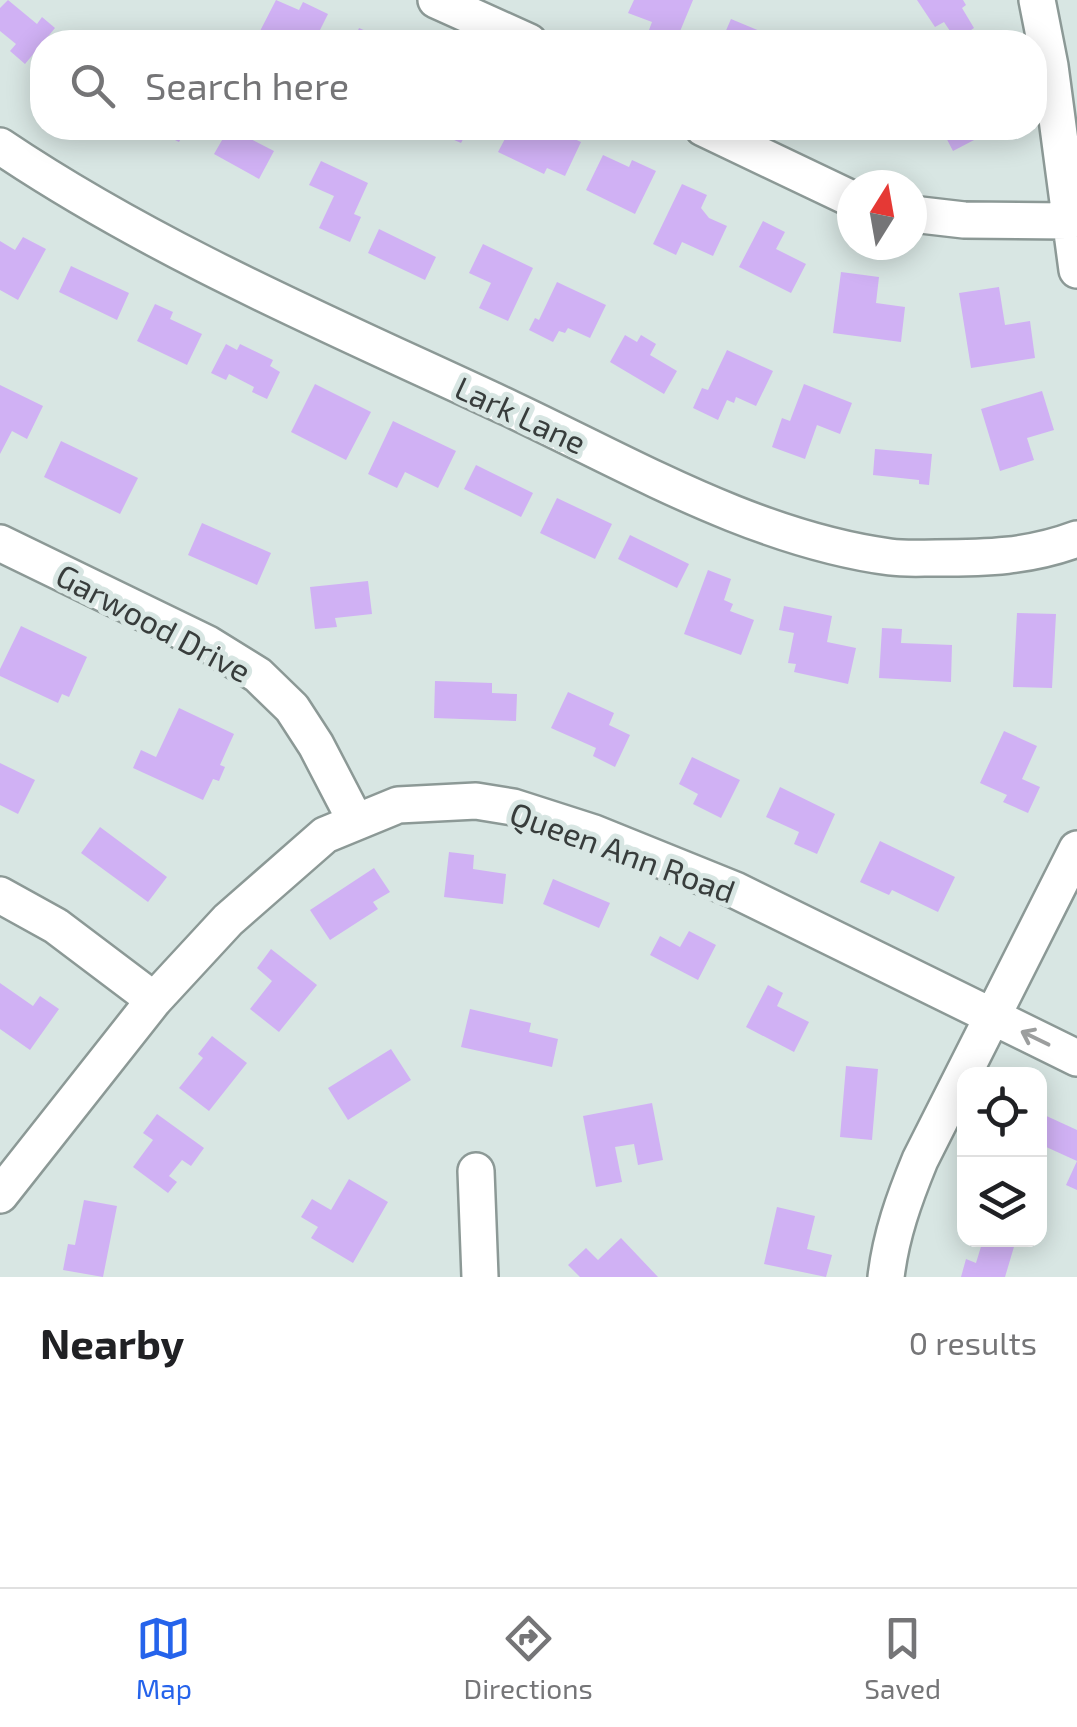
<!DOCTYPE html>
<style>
body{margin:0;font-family:"Exo 2",sans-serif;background:#f2f2f2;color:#202124}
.controls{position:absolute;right:30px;bottom:30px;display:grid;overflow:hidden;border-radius:20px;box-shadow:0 5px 25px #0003}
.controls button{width:90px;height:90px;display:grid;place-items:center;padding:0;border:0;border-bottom:2px solid #e0e0e0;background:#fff;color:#202124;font:50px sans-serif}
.compass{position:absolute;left:837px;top:170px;width:90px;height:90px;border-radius:50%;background:#fff;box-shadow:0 5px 25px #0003;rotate:11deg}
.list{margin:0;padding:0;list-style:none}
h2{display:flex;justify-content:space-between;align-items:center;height:130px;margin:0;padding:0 40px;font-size:42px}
h2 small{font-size:32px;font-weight:400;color:#757577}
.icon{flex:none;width:55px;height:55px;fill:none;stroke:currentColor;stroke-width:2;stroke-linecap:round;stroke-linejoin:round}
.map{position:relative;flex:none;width:1077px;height:1277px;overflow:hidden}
.search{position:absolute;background:#fff;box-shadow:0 5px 25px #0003;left:30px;right:30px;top:30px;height:110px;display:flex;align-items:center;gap:25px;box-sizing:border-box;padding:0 35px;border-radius:40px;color:#757577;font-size:38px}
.sheet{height:310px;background:#fff}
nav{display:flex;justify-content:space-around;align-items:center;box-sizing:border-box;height:140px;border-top:2px solid #e0e0e0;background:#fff;font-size:28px;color:#757577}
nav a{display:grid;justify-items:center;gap:5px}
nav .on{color:#2563eb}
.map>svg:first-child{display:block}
.building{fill:#d0b1f4}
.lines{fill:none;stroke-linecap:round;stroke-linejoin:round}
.minor-casing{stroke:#8c9996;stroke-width:40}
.minor{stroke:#fff;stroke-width:35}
.oneway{stroke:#9c9e9e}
.labels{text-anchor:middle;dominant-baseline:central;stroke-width:10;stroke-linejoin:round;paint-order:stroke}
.street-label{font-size:32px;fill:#383d3c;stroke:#d8e6e3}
</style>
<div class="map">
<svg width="1077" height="1277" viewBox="0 0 1077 1277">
<rect width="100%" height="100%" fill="#d8e6e3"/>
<path class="building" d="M8 0 37 24 42 17 55 28 25 64 10 51 16 44 0 31V8Z
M276 0 299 10 303 2 328 14 314 42H278L259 33Z
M634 0H693L676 41 649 30 652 22 628 13Z
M917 0H963L966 5 962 8 974 28 956 40 944 22 935 27Z
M731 19 779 39 778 42H721Z
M359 28 391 42H353Z
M135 128H186L179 142 159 132 157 138Z
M229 128 274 151 259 179 214 154Z
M427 128H469L461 143Z
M505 128H551L581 142 565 176 547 168 544 174 498 152 508 133 503 131Z
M941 128H970L976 139 953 151Z
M603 155 629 167 632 160 656 171 635 214 586 190Z
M321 161 368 183 354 214 361 217 350 242 319 228 334 196 309 185Z
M682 184 707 195 701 208 709 218 727 226 713 256 682 242 676 255 653 244Z
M763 221 785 232 776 249 806 264 791 293 739 267Z
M379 229 436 257 425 280 368 253Z
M23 237 46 249 18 300 0 290V241L15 250Z
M483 244 533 268 508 321 479 308 491 283 469 273Z
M71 266 129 293 117 320 59 292Z
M841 272 879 277 876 303 905 307 901 342 833 333Z
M557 282 606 305 590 338 568 328 565 333 559 331 553 342 529 330 535 318 539 320Z
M999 287 1005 325 1030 321 1035 358 971 368 959 293Z
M155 304 173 312 170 319 202 334 187 365 137 341Z
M625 335 637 342 641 335 656 344 650 355 677 371 664 394 610 362Z
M226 344 237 350 240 344 273 360 270 366 280 372 267 399 252 392 254 387 229 374 226 380 211 373Z
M727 350 773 371 756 406 736 397 734 403 727 400 718 420 693 408 702 388 708 390Z
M315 384 371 412 346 460 291 432Z
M804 384 852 403 840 434 817 425 805 459 772 447 782 418 790 421Z
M0 385 43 406 27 439 12 431 0 454Z
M1042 391 1054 430 1027 438 1034 460 1000 471 981 409Z
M393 421 456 451 438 488 405 472 397 488 368 474Z
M61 441 138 478 120 514 44 477Z
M875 449 932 454 929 485 919 484V480L873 475Z
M476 465 533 493 521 517 464 489Z
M557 498 612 524 595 559 540 533Z
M202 523 271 553 257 585 188 555Z
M630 535 689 564 677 588 618 559Z
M708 570 731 579 724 600 733 604 730 611 754 620 741 655 684 634Z
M368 581 372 614 335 618 337 627 315 629 310 587Z
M784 606 832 616 827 642 856 648 848 684 794 672 796 664 788 663 794 633 779 630Z
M1017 613 1056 614 1052 688 1013 687Z
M21 626 87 657 69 697 62 694 58 703 0 676V669Z
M882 628 902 629 901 643 952 645 951 682 879 678Z
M435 681 492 683V693L517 694 516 721 434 718Z
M568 692 614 713 609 725 630 735 615 767 593 756 596 748 551 728Z
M179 708 234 734 220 765 225 767 219 781 213 779 203 800 133 768 141 750 156 757Z
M1004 731 1037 746 1022 779 1040 787 1028 813 1003 802 1007 795 980 783Z
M692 757 740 780 721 818 693 804 698 794 679 784Z
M0 763 35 780 18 814 0 805Z
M780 787 835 814 817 854 794 844 799 832 766 817Z
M100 827 167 877 148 902 81 853Z
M880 841 955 877 938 912 892 890 889 895 860 882Z
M449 852 474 855 473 869 506 874 503 904 444 897Z
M374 868 390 892 373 902 378 909 330 940 310 910Z
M553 879 610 903 599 928 543 904Z
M689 931 716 945 698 980 650 955 660 936 680 947Z
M271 949 317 985 279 1032 250 1009 272 981 257 968Z
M0 983 33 1006 40 996 59 1009 30 1050 0 1029Z
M768 985 783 993 777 1006 809 1022 794 1052 746 1027Z
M470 1009 531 1023 529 1032 558 1039 552 1067 461 1047Z
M212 1036 247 1063 209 1111 179 1088 203 1058 198 1054Z
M391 1049 411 1080 348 1120 328 1088Z
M846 1066 878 1069 872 1140 840 1137Z
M652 1103 663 1160 638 1165 634 1144 615 1147 622 1182 596 1187 583 1116Z
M1040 1113 1077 1130V1190L1066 1185 1077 1161 1044 1146 1040 1156Z
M157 1114 204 1148 191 1166 182 1160 169 1176 177 1182 168 1193 133 1167 153 1140 143 1133Z
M349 1179 388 1202 353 1263 311 1238 318 1227 301 1217 312 1199 331 1210Z
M84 1200 117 1206 103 1277 63 1270 68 1244 75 1245Z
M777 1207 815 1216 807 1249 832 1255 826 1277 764 1264Z
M621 1238 658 1277H580L568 1265 586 1248 598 1260Z
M983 1240H1016L1005 1277H961L966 1259 976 1263Z"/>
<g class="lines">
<defs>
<path id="minor" d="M436 0 529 42
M1037 0 1050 66 1077 270
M703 128 852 199
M0 146C159 253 338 328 511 409 632 466 756 539 890 557 905 559 921 558 936 558 986 558 1029 557 1077 539
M912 214 964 220 1068 221
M0 543 208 644 258 675 292 708 316 745 355 820
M0 895 56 926 154 1000
M476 1171 480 1277
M0 1195 154 1000 228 920 325 835 398 805 476 801 513 807 594 833 735 890 1077 1058
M886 1277C891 1235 904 1199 920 1160L1077 849"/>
</defs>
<use href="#minor" class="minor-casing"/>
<use href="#minor" class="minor"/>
</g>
<defs><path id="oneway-shaft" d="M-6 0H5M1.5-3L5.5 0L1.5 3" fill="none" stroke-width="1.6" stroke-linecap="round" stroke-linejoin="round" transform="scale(2.5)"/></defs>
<use class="oneway" href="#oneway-shaft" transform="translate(1035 1038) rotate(-154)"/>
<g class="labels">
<g class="street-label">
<text transform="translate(521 414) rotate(25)">Lark Lane</text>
<text transform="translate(154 622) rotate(28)">Garwood Drive</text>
<text transform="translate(623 851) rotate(20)">Queen Ann Road</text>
</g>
</g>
</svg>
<div class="controls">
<button><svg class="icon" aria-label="locate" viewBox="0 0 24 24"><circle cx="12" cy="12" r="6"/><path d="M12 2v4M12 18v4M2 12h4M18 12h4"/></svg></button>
<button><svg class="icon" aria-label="layers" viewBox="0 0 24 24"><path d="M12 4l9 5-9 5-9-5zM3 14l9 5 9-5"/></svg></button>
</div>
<svg class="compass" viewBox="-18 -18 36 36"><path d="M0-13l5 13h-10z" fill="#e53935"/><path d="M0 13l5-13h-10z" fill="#757577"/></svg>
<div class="search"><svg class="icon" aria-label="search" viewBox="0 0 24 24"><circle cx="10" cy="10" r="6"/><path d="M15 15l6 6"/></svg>Search here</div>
</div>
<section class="sheet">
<h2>Nearby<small>0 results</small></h2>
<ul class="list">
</ul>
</section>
<nav>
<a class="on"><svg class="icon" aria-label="map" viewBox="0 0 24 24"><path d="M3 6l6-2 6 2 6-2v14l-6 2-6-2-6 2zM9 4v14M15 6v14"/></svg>Map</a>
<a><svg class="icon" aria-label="directions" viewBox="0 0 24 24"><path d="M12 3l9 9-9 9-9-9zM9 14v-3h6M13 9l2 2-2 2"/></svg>Directions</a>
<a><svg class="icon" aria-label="saved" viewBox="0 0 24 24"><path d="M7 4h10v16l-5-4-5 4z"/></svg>Saved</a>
</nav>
